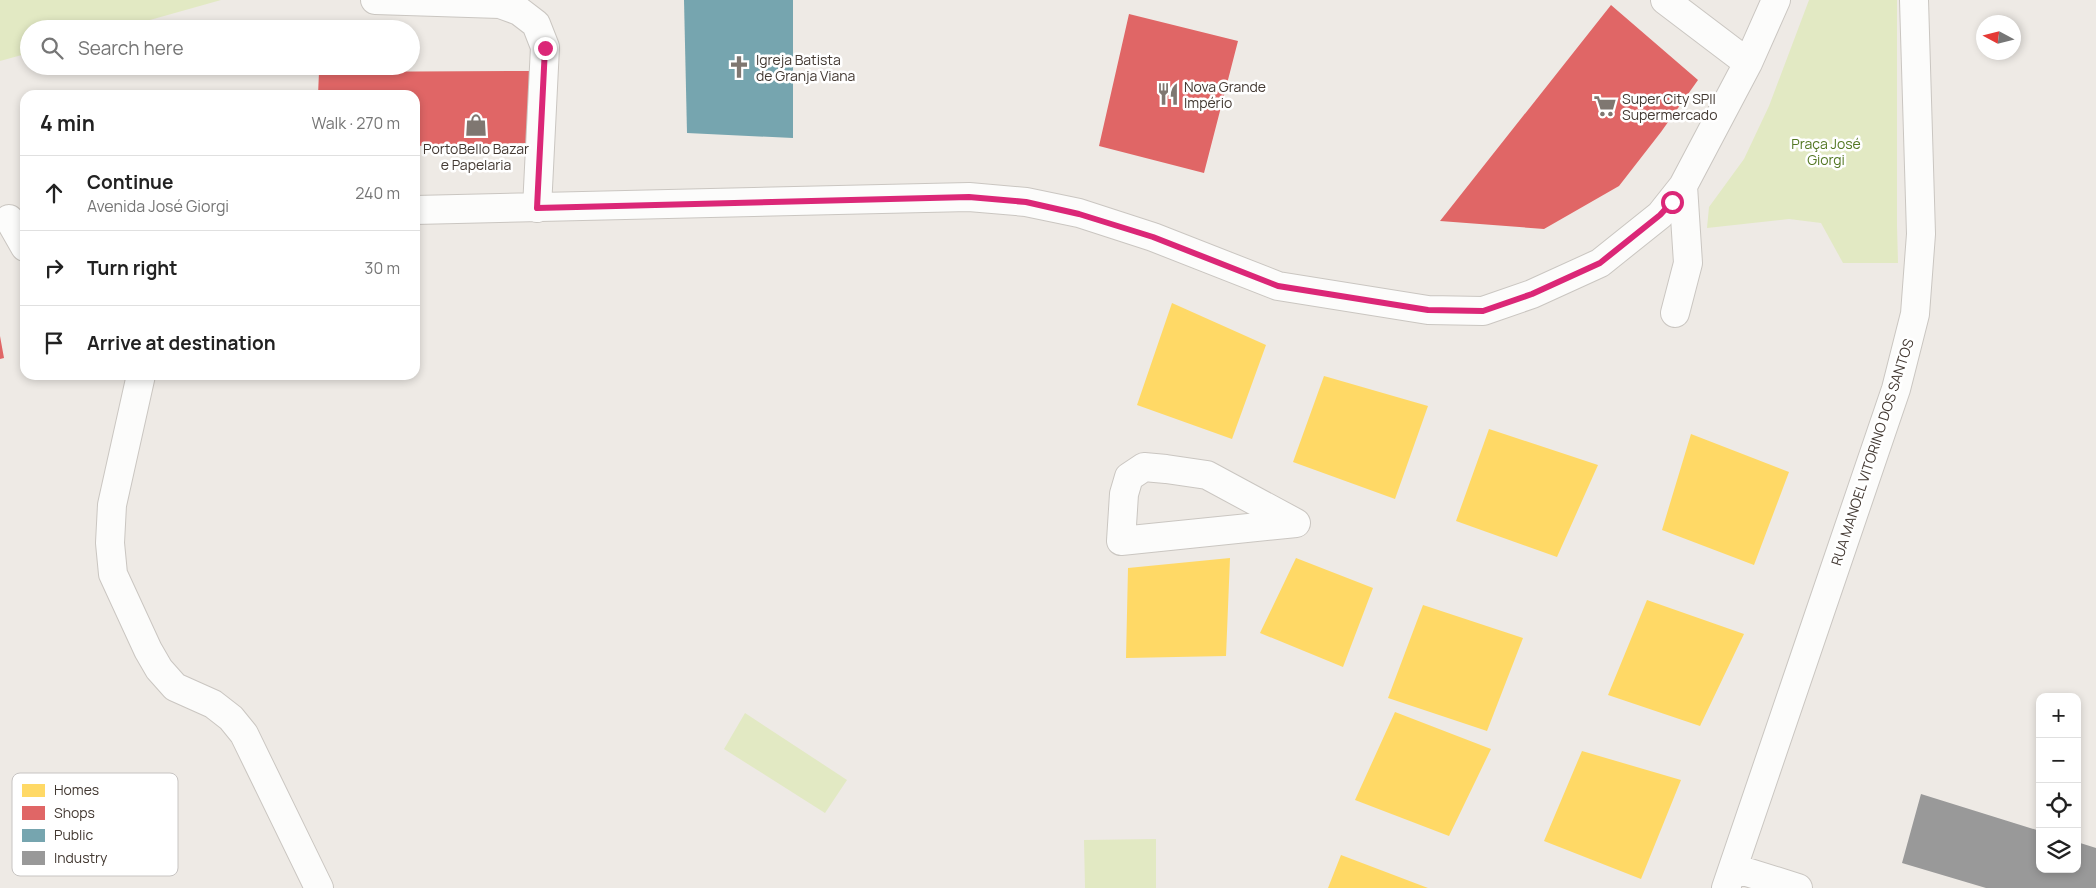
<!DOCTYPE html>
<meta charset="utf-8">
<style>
body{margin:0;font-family:Manrope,sans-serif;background:#f2f2f2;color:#222}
.controls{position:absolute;right:15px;bottom:15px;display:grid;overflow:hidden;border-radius:10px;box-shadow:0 2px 8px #0003}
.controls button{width:45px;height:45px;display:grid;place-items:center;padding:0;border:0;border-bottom:1px solid #e0e0e0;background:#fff;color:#222;font:25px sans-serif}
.compass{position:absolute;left:1976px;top:15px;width:45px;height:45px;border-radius:50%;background:#fff;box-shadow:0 2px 8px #0003;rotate:277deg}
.stop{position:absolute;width:15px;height:15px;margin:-11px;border:4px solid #db2777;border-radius:50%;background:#fff}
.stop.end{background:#db2777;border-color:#fff;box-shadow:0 1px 5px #0008}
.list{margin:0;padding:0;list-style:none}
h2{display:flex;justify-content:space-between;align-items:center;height:65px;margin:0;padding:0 20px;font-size:21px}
h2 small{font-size:16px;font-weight:400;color:#767676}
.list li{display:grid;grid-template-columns:32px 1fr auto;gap:15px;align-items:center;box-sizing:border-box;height:75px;padding:0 20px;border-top:1px solid #e0e0e0}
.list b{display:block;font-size:19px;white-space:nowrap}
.list p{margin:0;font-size:16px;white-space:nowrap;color:#767676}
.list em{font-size:16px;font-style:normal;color:#767676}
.icon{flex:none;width:28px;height:28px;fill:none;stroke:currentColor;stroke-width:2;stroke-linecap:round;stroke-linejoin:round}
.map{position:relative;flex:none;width:2096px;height:888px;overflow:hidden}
.search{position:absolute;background:#fff;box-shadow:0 2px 8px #0003;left:20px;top:20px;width:400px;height:55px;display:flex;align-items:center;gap:12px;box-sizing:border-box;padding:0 18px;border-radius:28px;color:#767676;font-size:19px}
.panel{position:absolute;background:#fff;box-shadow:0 2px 8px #0003;left:20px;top:90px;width:400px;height:290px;border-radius:15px}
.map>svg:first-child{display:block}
.green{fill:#e2e9c3}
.homes{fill:#ffd966}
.shops{fill:#e06666}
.public{fill:#76a5af}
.industry{fill:#999}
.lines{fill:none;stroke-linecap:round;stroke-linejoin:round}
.minor-casing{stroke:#cac6c1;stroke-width:30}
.minor{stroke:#fcfcfb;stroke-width:28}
.route{stroke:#db2777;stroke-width:6}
.labels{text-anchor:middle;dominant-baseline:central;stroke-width:5;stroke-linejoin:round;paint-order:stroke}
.poi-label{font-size:14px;fill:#433932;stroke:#fff;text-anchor:start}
.park-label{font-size:14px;fill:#537723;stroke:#fff}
.street-label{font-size:14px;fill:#433932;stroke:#fff}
.key{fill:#fff;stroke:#c7c4c2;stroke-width:1}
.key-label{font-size:14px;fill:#433932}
</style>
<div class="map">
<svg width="2096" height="888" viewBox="0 0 2096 888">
<rect width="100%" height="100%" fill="#eeeae5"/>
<path class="green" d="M0 0H221L118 29H29V53L0 61Z
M1809 0H1897V226L1898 263H1843L1821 223 1789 219 1707 228 1709 207 1744 159 1769 106Z
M745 713 847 780 825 813 724 749Z
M1156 839V888H1085L1084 840Z"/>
<path class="homes" d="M1172 303 1266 345 1232 439 1137 405Z
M1324 376 1428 406 1395 499 1293 462Z
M1489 429 1598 465 1557 557 1456 521Z
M1691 434 1789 472 1754 565 1662 530Z
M1230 558 1226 656 1126 658 1128 568Z
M1296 558 1373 588 1343 667 1260 633Z
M1647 600 1744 634 1700 726 1608 695Z
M1423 605 1523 638 1487 731 1388 698Z
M1395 712 1491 749 1449 836 1355 800Z
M1582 751 1681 780 1641 879 1544 841Z
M1341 855 1428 888H1328Z"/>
<path class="shops" d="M1611 5 1698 80 1661 132 1619 186 1544 229 1440 221Z
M1129 14 1238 41 1204 173 1099 146Z
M533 71 527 143 415 146V95H318L319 72Z
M0 336 4 358 0 359Z"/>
<path class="public" d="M684 0H793V138L687 133Z"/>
<path class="industry" d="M1921 794 2040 831V869H2077V842L2096 848V888H1986L1902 863Z"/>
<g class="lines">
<defs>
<path id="minor" d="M375 0 500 4 519 11 536 24 545 47 537 208
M1665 0 1748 63
M415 210 969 197 1026 202 1079 213 1153 237 1278 286 1428 310 1483 311 1532 294 1600 263 1660 215 1683 186 1748 63 1776 0
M9 219 25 247
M1675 313 1688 263 1683 186
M141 375 112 505 110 543 113 574 148 650 159 669 175 687 213 704 231 718 244 734 319 888
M1144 467 1166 469 1207 475 1296 523 1121 541 1124 494 1129 477Z
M1734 868 1798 888
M1726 888 1896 389 1915 314 1921 234 1914 0"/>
</defs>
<use href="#minor" class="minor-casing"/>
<use href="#minor" class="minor"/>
</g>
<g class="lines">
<path class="route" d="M545 48 537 208 969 197 1026 202 1079 214 1153 237 1278 286 1428 310 1483 311 1532 294 1600 263 1660 215 1672 202"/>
</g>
<defs>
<symbol id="church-bare" viewBox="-9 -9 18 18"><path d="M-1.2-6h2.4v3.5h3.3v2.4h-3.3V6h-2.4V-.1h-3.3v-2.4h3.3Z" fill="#7f7771" stroke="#fff" stroke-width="2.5" paint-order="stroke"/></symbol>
<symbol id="restaurant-bare" viewBox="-9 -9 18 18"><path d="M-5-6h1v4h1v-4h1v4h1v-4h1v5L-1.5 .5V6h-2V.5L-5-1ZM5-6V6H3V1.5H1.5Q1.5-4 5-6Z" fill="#7f7771" stroke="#fff" stroke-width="2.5" paint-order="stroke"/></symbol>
<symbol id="supermarket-bare" viewBox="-9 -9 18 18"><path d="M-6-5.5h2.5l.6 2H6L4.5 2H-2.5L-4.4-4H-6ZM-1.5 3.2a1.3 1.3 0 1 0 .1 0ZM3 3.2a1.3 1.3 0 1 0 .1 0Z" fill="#7f7771" stroke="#fff" stroke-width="2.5" paint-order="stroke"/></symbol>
<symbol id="shop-bare" viewBox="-9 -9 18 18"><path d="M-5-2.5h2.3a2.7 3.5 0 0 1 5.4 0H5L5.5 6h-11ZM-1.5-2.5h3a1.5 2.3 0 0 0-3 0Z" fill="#7f7771" stroke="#fff" stroke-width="2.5" paint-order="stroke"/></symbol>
</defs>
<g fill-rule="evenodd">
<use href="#church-bare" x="723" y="51" width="32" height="32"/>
<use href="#restaurant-bare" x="1152" y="78" width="32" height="32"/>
<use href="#supermarket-bare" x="1589" y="90" width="32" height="32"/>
<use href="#shop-bare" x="460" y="109" width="32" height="32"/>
</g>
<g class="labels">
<g class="poi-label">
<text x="756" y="59">Igreja Batista<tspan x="756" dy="16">de Granja Viana</tspan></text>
<text x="1184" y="86">Nova Grande<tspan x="1184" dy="16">Império</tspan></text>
<text x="1622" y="98">Super City SPII<tspan x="1622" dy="16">Supermercado</tspan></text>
<text x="476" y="148" text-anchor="middle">PortoBello Bazar<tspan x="476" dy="16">e Papelaria</tspan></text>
</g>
<g class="park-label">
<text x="1826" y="143">Praça José<tspan x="1826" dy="16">Giorgi</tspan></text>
</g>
<g class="street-label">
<text transform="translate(1872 452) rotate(-72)">RUA MANOEL VITORINO DOS SANTOS</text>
</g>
</g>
<rect x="12" y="773" width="166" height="103" rx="8" class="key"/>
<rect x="22" y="784" width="23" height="13" fill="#ffd966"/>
<rect x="22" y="806" width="23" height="14" fill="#e06666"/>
<rect x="22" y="829" width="23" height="13" fill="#76a5af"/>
<rect x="22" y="851" width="23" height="14" fill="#999"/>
<g class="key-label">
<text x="54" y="795">Homes</text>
<text x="54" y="818">Shops</text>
<text x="54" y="840">Public</text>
<text x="54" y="863">Industry</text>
</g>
</svg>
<div class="controls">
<button>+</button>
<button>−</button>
<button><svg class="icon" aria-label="locate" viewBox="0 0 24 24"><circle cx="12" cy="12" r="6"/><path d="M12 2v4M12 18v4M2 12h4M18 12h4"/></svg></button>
<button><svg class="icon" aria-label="layers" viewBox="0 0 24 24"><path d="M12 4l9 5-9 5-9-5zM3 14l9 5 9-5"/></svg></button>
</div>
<svg class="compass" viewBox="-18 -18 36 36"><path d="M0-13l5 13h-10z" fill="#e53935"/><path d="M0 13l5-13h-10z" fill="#767676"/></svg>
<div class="stop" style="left:1672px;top:202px"></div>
<div class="stop end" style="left:545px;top:48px"></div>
<div class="search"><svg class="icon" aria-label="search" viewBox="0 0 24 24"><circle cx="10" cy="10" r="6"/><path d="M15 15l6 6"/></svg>Search here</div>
<section class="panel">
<h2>4 min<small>Walk · 270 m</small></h2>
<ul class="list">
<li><svg class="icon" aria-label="ahead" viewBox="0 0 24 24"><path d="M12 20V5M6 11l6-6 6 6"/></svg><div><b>Continue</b><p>Avenida José Giorgi</p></div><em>240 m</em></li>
<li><svg class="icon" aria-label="right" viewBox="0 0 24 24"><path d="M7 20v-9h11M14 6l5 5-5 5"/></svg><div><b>Turn right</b></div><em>30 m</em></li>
<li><svg class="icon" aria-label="arrive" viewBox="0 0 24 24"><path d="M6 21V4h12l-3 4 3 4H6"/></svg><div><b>Arrive at destination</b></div></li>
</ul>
</section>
</div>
